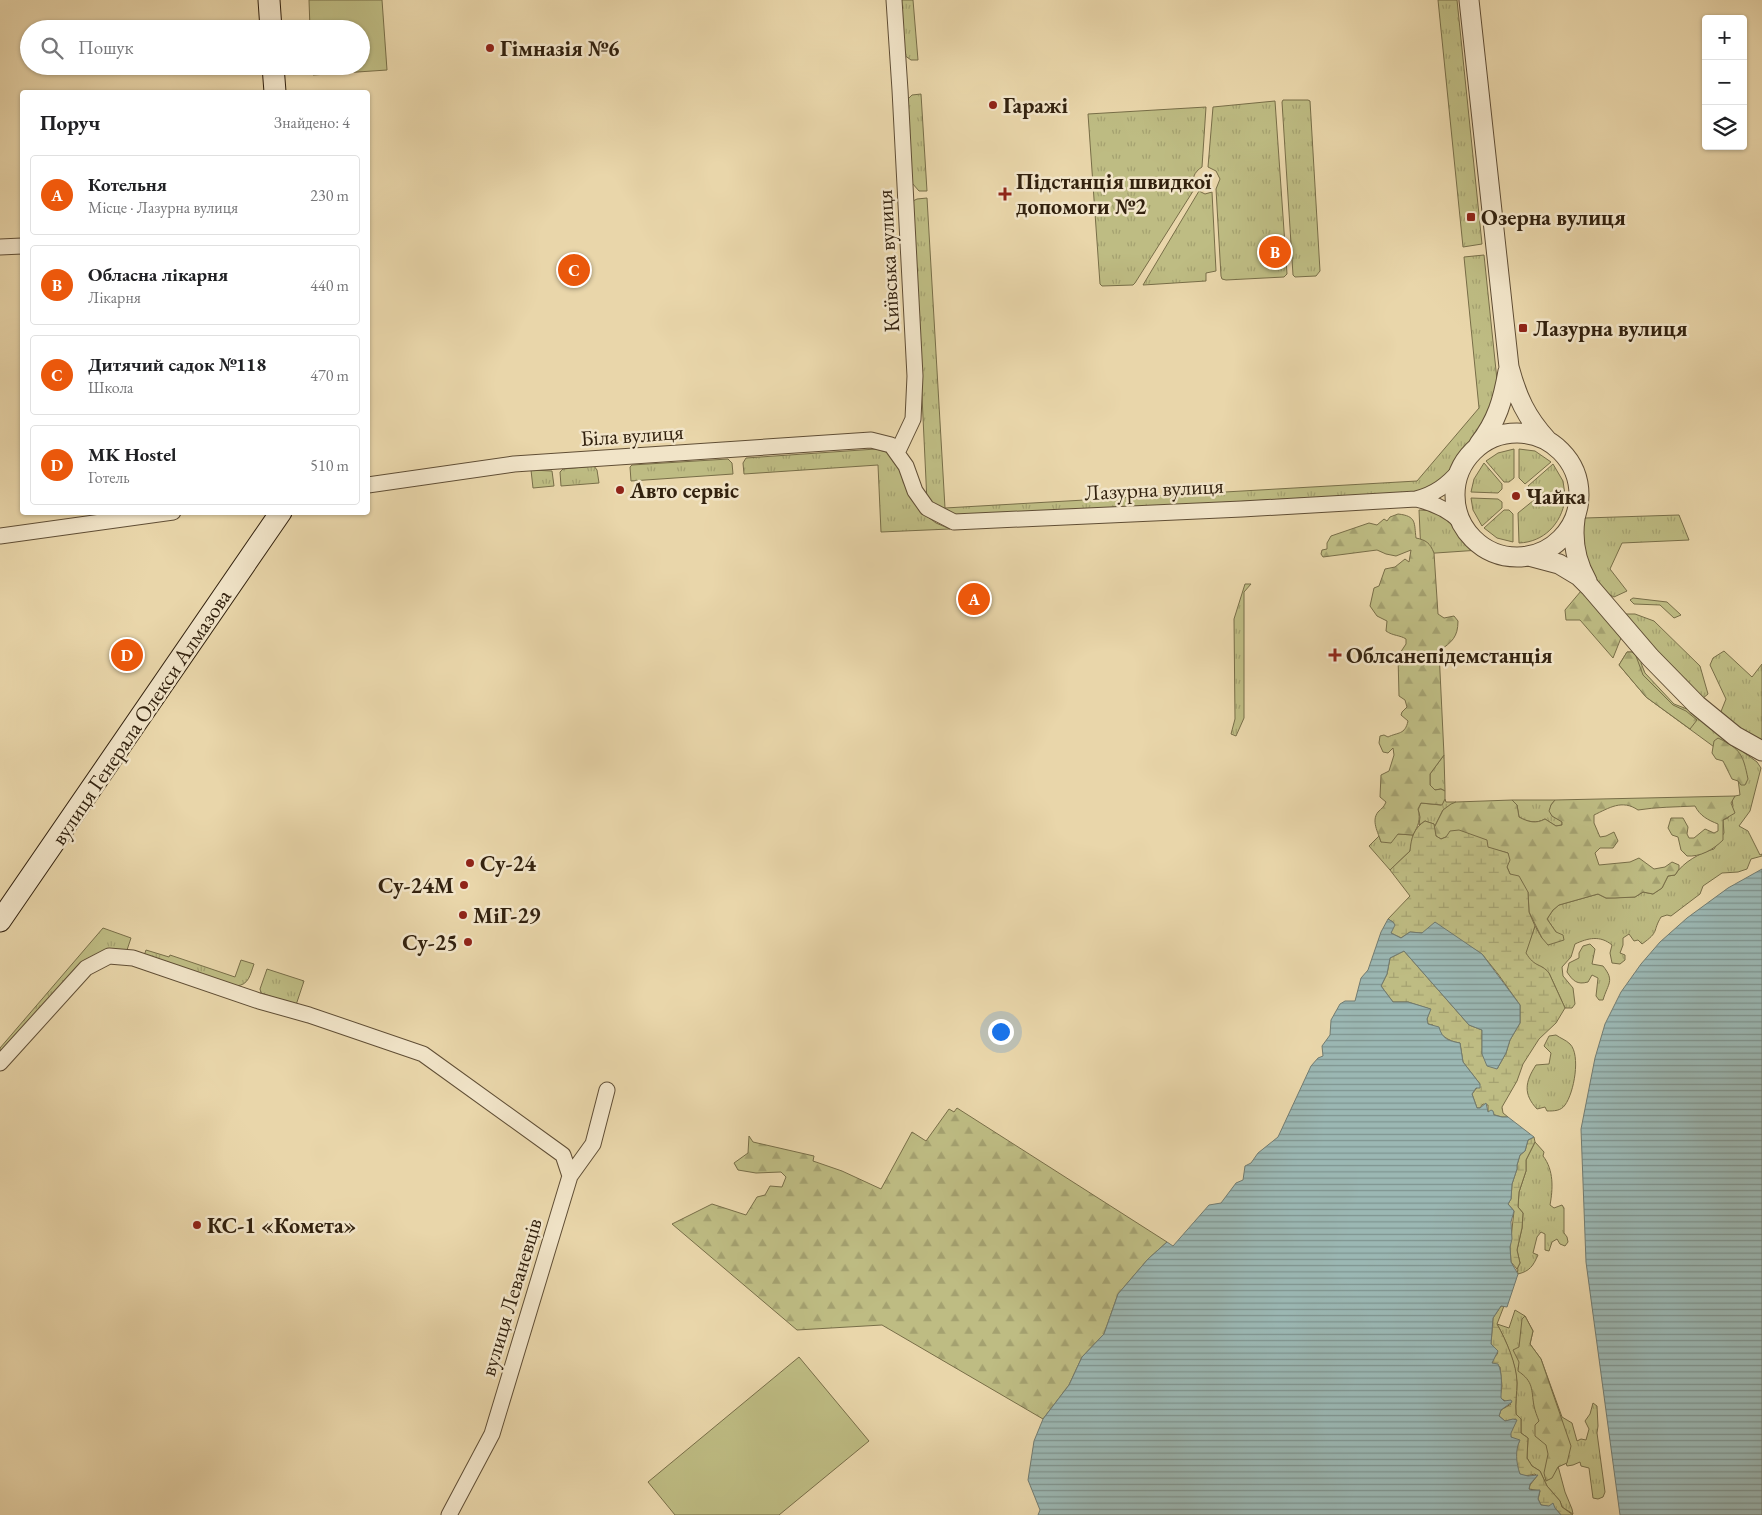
<!DOCTYPE html>
<html lang="uk">
<meta charset="utf-8">
<style>
body{margin:0;font-family:"EB Garamond",serif;background:#f2f2f2;color:#202124}
.controls{position:absolute;right:15px;top:15px;display:grid;overflow:hidden;border-radius:5px;box-shadow:0 1px 4px #0004}
.controls button{width:45px;height:45px;display:grid;place-items:center;padding:0;border:0;border-bottom:1px solid #e0e0e0;background:#fff;color:#202124;font:25px sans-serif}
.you{position:absolute;left:1000px;top:1031px;width:18px;height:18px;margin:-12px;border:4px solid #fff;border-radius:50%;background:#1a73e8;box-shadow:0 0 0 8px #1a73e833}
.badge{display:grid;place-items:center;width:32px;height:32px;border-radius:50%;background:#ea580c;color:#fff;font-size:16px;font-weight:700}
.pin{position:absolute;translate:-50% -50%;border:2px solid #fff;box-shadow:0 1px 5px #0006}
.list{margin:0;padding:0;list-style:none}
h2{display:flex;justify-content:space-between;align-items:center;height:65px;margin:0;padding:0 20px;font-size:21px}
h2 small{font-size:16px;font-weight:400;color:#757577}
.list li{display:grid;grid-template-columns:32px 1fr auto;gap:15px;align-items:center;box-sizing:border-box;height:80px;margin:0 10px 10px;padding:0 10px;border:1px solid #e0e0e0;border-radius:5px}
.list b{display:block;font-size:19px;white-space:nowrap}
.list p{margin:0;font-size:16px;white-space:nowrap;color:#757577}
.list em{font-size:16px;font-style:normal;color:#757577}
.icon{flex:none;width:28px;height:28px;fill:none;stroke:currentColor;stroke-width:2;stroke-linecap:round;stroke-linejoin:round}
.map{position:relative;flex:none;width:1762px;height:1515px;overflow:hidden}
.search{position:absolute;background:#fff;box-shadow:0 1px 4px #0004;left:20px;top:20px;width:350px;height:55px;display:flex;align-items:center;gap:12px;box-sizing:border-box;padding:0 18px;border-radius:28px;color:#757577;font-size:19px}
.panel{position:absolute;background:#fff;box-shadow:0 1px 4px #0004;left:20px;top:90px;width:350px;height:425px;border-radius:5px}
.map>svg:first-child{display:block}
.grass{fill:url(#grass-tufts);stroke:#786e48}
.forest{fill:url(#forest-firs);stroke:#786e48}
.wetland{fill:url(#wetland-marsh);stroke:#786e48}
.park{fill:#bebc83;stroke:#786e48}
.water{fill:url(#water-rules);stroke:#717b71}
.lines{fill:none;stroke-linecap:round;stroke-linejoin:round}
.minor-casing{stroke:#604e35;stroke-width:17}
.tertiary-casing{stroke:#604e35;stroke-width:21}
.secondary-casing{stroke:#32210e;stroke-width:23}
.minor{stroke:#f1e4c8;stroke-width:15}
.tertiary{stroke:#f1e4c8;stroke-width:19}
.secondary{stroke:#f1e4c8;stroke-width:21}
.poi-dot{fill:#8f2418;stroke:#f1e4c8;stroke-width:2}
.labels{text-anchor:middle;dominant-baseline:central;stroke-width:5;stroke-linejoin:round;paint-order:stroke}
.poi-label{font-size:22px;font-weight:bold;fill:#32210e;stroke:#f1e4c8;text-anchor:start}
.street-label{font-size:22px;fill:#32210e;stroke:#f1e4c8}
</style>
<div class="map">
<svg width="1762" height="1515" viewBox="0 0 1762 1515">
<defs>
<pattern id="grass-tufts" width="24" height="20" patternUnits="userSpaceOnUse" patternTransform="scale(1.25)"><rect width="24" height="20" fill="#bebc83"/><path d="M3 7l-1-3M5 7V3M7 7l1-3M15 17l-1-3M17 17v-4M19 17l1-3" fill="none" stroke="#a4a170"/></pattern>
<pattern id="forest-firs" width="22" height="20" patternUnits="userSpaceOnUse" patternTransform="scale(1.25)"><rect width="22" height="20" fill="#bebc83"/><path d="M5 1l3.5 6h-7zM16 11l3.5 6h-7z" fill="#a4a170"/></pattern>
<pattern id="wetland-marsh" width="20" height="14" patternUnits="userSpaceOnUse" patternTransform="scale(1.25)"><rect width="20" height="14" fill="#bebc83"/><path d="M1 5h8M5 5V1M11 12h8M15 12V8" fill="none" stroke="#a4a170"/></pattern>
<pattern id="water-rules" width="6" height="5" patternUnits="userSpaceOnUse" patternTransform="scale(1.25)"><rect width="6" height="5" fill="#9bb7b3"/><path d="M0 2.5h6" fill="none" stroke="#7f9490"/></pattern>
</defs>
<rect width="100%" height="100%" fill="#e9d6aa"/>
<filter id="stains"><feTurbulence type="fractalNoise" baseFrequency=".004" numOctaves="4"/><feColorMatrix values="0 0 0 0 .2 0 0 0 0 .09 0 0 0 0 .02 0 0 0 .5 -.17"/></filter>
<radialGradient id="worn" r=".72"><stop offset=".6" stop-color="#630" stop-opacity="0"/><stop offset="1" stop-color="#630" stop-opacity=".3"/></radialGradient>
<path class="grass" d="M901 0H913L918 60H911L904 55Z
M1438 0H1457L1482 244 1463 247Z
M921 94 927 191H919L912 183 907 100 912 95Z
M1283 100H1308L1310 101 1320 271 1316 276 1295 277 1293 275 1282 102Z
M1275 101 1287 274 1284 277 1226 280 1222 279 1221 276 1216 189 1220 179 1216 171 1208 167 1213 107Z
M1206 107 1202 167C1194 172 1191 179 1195 188L1135 283 1133 285 1102 286 1100 284 1088 114Z
M1199 191 1205 194 1212 192 1216 271 1206 273V281L1143 285Z
M927 198 945 508 1417 481 1479 408 1464 257 1484 255 1497 380 1496 400 1475 441 1442 480 1417 492 952 517 927 502 913 205V201L917 199Z
M876 449 886 452 894 457 920 511 936 523 950 529 881 532 878 465 744 474 743 463 746 458Z
M1514 449V478L1509 482H1504L1486 461 1498 453Z
M1519 449 1535 451 1551 462 1525 484 1519 478Z
M728 459 732 463 733 474 631 481 630 467 632 465Z
M1484 463 1502 484V489L1498 493 1471 492 1474 479Z
M1553 464 1563 481 1565 495 1536 494 1528 486Z
M594 466 597 470 599 483 561 486 560 472 563 469Z
M531 470 552 471 554 486 533 488Z
M1471 498 1498 499 1502 502V508L1482 526 1473 510Z
M1534 500H1565C1561 524 1544 542 1519 543L1518 513Z
M1419 510 1438 511 1453 521 1469 542 1480 550 1421 554Z
M1504 510H1509L1513 514V542L1497 538 1484 528Z
M1679 515 1689 540 1622 543 1610 569 1627 591 1614 597C1597 590 1581 550 1581 533 1581 528 1583 522 1585 518Z
M1245 584H1251L1244 592V718L1236 736 1231 734 1235 719 1234 619Z
M1633 598 1667 602 1681 615 1674 618 1660 605 1634 604 1630 600Z
M1625 614H1635L1654 621 1700 666 1708 694 1702 699 1676 674Z
M1724 651 1752 677 1762 664V740L1739 728 1720 714 1726 699 1710 665 1713 658Z
M1627 652H1632L1642 661 1641 663 1645 673 1674 704 1687 709 1709 727 1757 762 1761 768 1750 811 1739 826 1748 831 1760 855 1762 854V856L1751 859 1747 869 1738 872 1722 873 1703 886 1700 894 1671 916 1667 915 1661 917C1652 932 1660 931 1642 944L1638 940 1634 941 1629 934 1623 938V945L1620 953 1625 955V960L1620 964 1612 963 1610 953 1612 945C1600 935 1588 938 1575 944L1571 957 1562 967 1563 976 1573 988 1575 1004 1572 1008H1565L1549 973C1541 963 1534 968 1525 953L1535 926 1542 938 1556 932 1547 919 1553 910 1559 905 1598 894 1606 898 1635 897 1643 892 1653 894 1662 888 1668 876 1675 875C1683 862 1700 853 1714 849L1724 833 1723 820 1728 818 1733 806 1732 800 1735 796 1740 795 1736 763 1646 697 1619 665Z
M1444 755 1445 791 1441 789 1435 790 1430 785V774Z
M1445 799 1446 802H1456L1443 810 1434 828V824L1425 821 1419 825 1420 817 1418 809 1421 803 1441 805Z
M1512 800H1555L1551 805 1552 816 1562 821V825L1556 826 1545 819C1536 824 1528 822 1519 817L1517 805Z
M1398 834 1413 835 1410 851 1390 870 1369 846 1379 836 1381 842Z
M103 928 131 938 127 950H108L0 1053V1048Z
M1590 944 1595 949 1592 964 1603 966C1615 981 1608 983 1603 1000H1599L1596 996 1598 978 1592 975 1588 982C1577 985 1573 981 1567 972L1569 963 1579 958V953L1583 946Z
M146 950 169 957 170 955 235 977 241 960 254 964C250 975 249 985 236 986L144 956Z
M267 969 304 981 296 1005 261 993 260 989Z
M1556 1035C1560 1038 1566 1040 1570 1044 1581 1055 1574 1093 1565 1105 1561 1111 1554 1111 1547 1111L1545 1107 1537 1109C1523 1094 1525 1082 1536 1065L1549 1064 1551 1053 1544 1046 1549 1036Z
M1535 1142 1544 1152 1543 1156C1554 1170 1553 1189 1550 1205L1554 1208 1562 1205 1564 1208V1233L1567 1237 1568 1242 1565 1246 1560 1244 1557 1239 1552 1242 1549 1251 1545 1250V1234L1541 1232 1537 1237 1533 1253 1538 1255C1533 1266 1530 1271 1518 1274L1517 1269 1520 1263 1517 1250 1522 1228 1523 1213 1518 1207 1519 1192 1526 1171V1160Z
M1515 1310 1525 1316 1533 1331 1530 1344 1541 1359 1562 1417 1572 1423 1577 1441 1581 1439 1586 1440 1589 1429 1585 1421 1590 1414 1593 1403 1597 1406 1598 1426 1597 1433 1605 1492 1603 1497 1598 1499 1593 1498 1589 1468 1581 1466 1580 1462 1573 1465 1567 1466 1566 1463 1558 1466 1565 1492 1572 1509 1573 1514 1562 1507 1560 1501 1547 1486 1540 1471 1532 1466 1527 1458 1528 1438 1521 1433V1419L1516 1414C1515 1404 1517 1393 1517 1383 1516 1364 1506 1340 1497 1324L1509 1328Z"/>
<path class="forest" d="M1398 514C1417 516 1414 523 1416 538 1426 540 1430 543 1434 553L1438 614 1444 618 1454 616 1458 621C1458 637 1452 642 1439 651L1444 755 1430 774V785L1435 790 1441 789 1445 791V799L1442 805 1421 803 1418 809C1421 820 1418 826 1413 835L1398 834 1391 843 1381 842C1378 832 1371 821 1378 812 1382 808 1384 807 1386 802L1380 797 1381 775 1389 771 1394 755 1393 748 1388 753 1383 752 1379 743 1380 736 1384 735 1388 737C1398 732 1405 735 1408 721L1401 715 1402 712 1407 707 1405 700 1399 696 1398 656 1406 644V639C1400 635 1393 636 1386 631L1387 621 1377 616 1370 606 1374 588 1379 586 1385 569 1395 567 1405 559 1409 562 1411 550 1396 556 1386 554 1377 550 1323 557 1321 554 1322 550 1327 549V543L1331 536 1369 523 1377 525 1384 519 1387 521 1390 517Z
M1581 591 1621 638 1613 658 1580 620H1566L1565 610Z
M1627 652H1632L1636 656 1643 675 1673 705 1686 711 1697 720 1690 729 1646 697 1619 665Z
M1718 738C1741 749 1743 755 1748 779L1745 785H1741L1738 781 1732 779 1723 761 1716 759 1712 753 1714 741Z
M1735 796 1731 803 1735 813 1723 820V840C1713 850 1700 857 1687 856L1681 850 1678 837 1672 835 1668 828 1671 818H1683L1688 827 1687 834 1689 838H1694L1705 829 1714 833 1718 831V824C1708 820 1700 816 1695 806 1676 807 1656 807 1638 810 1622 799 1609 808 1594 815V823L1600 837 1606 836 1614 832 1618 841 1613 848H1600L1595 853 1599 865 1630 862 1639 858 1654 869 1665 867 1672 862 1679 865V869L1675 875 1668 876 1662 888 1653 894 1643 892 1635 897 1615 898H1606L1598 894 1559 905 1553 910 1547 919 1556 932 1563 935 1564 940 1548 945 1542 938 1529 912 1528 892 1510 874 1507 867 1508 853 1446 837 1441 839 1436 836 1434 828 1443 810 1451 804 1456 802 1512 800 1517 805 1519 817C1528 822 1536 824 1545 819L1556 826 1562 825V822L1552 816 1549 811 1551 805 1555 800Z
M957 1108 1167 1242 1148 1259 1118 1294 1104 1334 1082 1357 1069 1385 1043 1419 882 1325 797 1330 672 1224 712 1204 746 1215 757 1197 765 1195 770 1186 782 1187 786 1177 781 1172 756 1173 738 1170 734 1163 748 1153 749 1136 753 1142 814 1156 813 1161 842 1171 881 1189 912 1132 926 1141 949 1109 954 1112Z
M1525 1316 1533 1331 1530 1344 1541 1359 1571 1446 1567 1463 1558 1467 1552 1478 1546 1481 1544 1473 1548 1454 1546 1445 1535 1436V1425L1539 1421C1537 1416 1535 1411 1534 1406 1531 1389 1534 1382 1518 1371L1519 1362 1513 1350 1519 1347 1522 1319Z"/>
<path class="wetland" d="M1425 821 1434 824 1436 836 1441 839 1446 837 1450 831 1459 830 1487 840 1488 847 1508 853 1510 860 1507 867 1510 874 1519 876 1528 892 1529 912 1535 926 1526 953C1535 968 1541 963 1549 973L1565 1008 1556 1023 1539 1039 1523 1064 1517 1081 1502 1107 1503 1113 1508 1117H1502L1488 1113V1105L1483 1104 1480 1108H1477L1472 1094 1480 1084 1463 1062 1460 1043C1447 1041 1441 1035 1433 1025L1428 1024 1427 1019 1430 1009 1408 1002H1393L1381 986 1387 974 1390 958 1404 951 1469 1025 1482 1030V1054L1497 1069 1506 1053 1510 1040 1520 1023V1005L1498 974 1482 954 1461 941 1422 933 1410 932 1401 938 1391 933 1393 922 1388 919 1410 896 1390 870 1410 851C1411 838 1414 828 1425 821Z
M1534 1137 1535 1142 1526 1160V1171L1519 1192 1518 1207 1523 1213 1522 1228 1517 1250 1520 1263 1517 1269 1511 1262 1510 1247 1514 1211 1508 1204 1511 1199 1512 1184 1517 1169V1165L1520 1155 1525 1151 1528 1140Z
M1501 1306H1504L1497 1324C1506 1340 1517 1365 1517 1383 1517 1393 1515 1403 1516 1414L1521 1419V1433L1528 1438 1527 1458 1532 1466 1540 1471 1547 1486 1560 1501 1562 1507 1573 1515H1561L1555 1508 1541 1505 1538 1499 1540 1491 1529 1489 1530 1485 1537 1476 1535 1474C1531 1475 1523 1477 1520 1474 1514 1468 1515 1448 1519 1442L1511 1437 1510 1433 1516 1419 1505 1421 1499 1416 1501 1410 1511 1404 1500 1398 1502 1386 1500 1367 1492 1363 1493 1359 1498 1353 1491 1344 1493 1318Z"/>
<path class="park" d="M309 0H382L387 70 313 75V66H361V29H310Z
M799 1357 869 1441 779 1515H675L648 1482Z"/>
<path class="water" d="M1762 869V1515H1620L1586 1262 1581 1129 1595 1058 1605 1024 1621 992 1641 964 1660 942 1687 918 1728 888Z
M1388 919 1393 922 1395 925 1391 933 1401 938 1410 932 1422 933 1435 922 1482 954 1520 1005V1023L1510 1040 1506 1053 1497 1069 1487 1066 1482 1054V1030L1469 1025 1404 951 1390 958 1387 974 1381 986 1393 1002H1408L1431 1009 1427 1019 1428 1024 1439 1027C1442 1039 1449 1041 1460 1043L1463 1062 1480 1084V1088H1476L1472 1094 1477 1108H1480L1486 1103 1488 1112 1491 1110 1493 1111 1494 1115 1502 1117H1508L1534 1137 1528 1140 1525 1151 1520 1155 1517 1165V1169L1512 1184 1511 1199 1508 1204 1514 1211 1511 1222 1512 1239 1510 1247 1511 1262 1518 1274 1507 1307 1501 1306 1493 1318 1491 1344 1498 1351 1492 1363 1498 1364C1503 1374 1501 1387 1501 1398L1504 1401 1511 1400 1512 1402 1501 1410 1499 1416 1505 1421 1513 1419 1517 1420 1511 1433V1437L1520 1440C1515 1450 1516 1463 1520 1474L1528 1476 1538 1475 1530 1484 1529 1489 1531 1490H1540L1538 1499 1541 1505 1549 1506 1553 1503 1555 1508 1561 1515H1038L1040 1510 1028 1480 1034 1441 1043 1419 1069 1385 1082 1357 1104 1334 1118 1294 1148 1259 1167 1242 1173 1246 1209 1205 1221 1203 1236 1183 1243 1180 1245 1166 1251 1163 1258 1153 1278 1137 1311 1066 1318 1058 1323 1056 1322 1046 1330 1035 1331 1020 1340 1004 1345 1001H1355L1361 978 1368 970 1381 932Z"/>
<g class="lines">
<defs>
<path id="minor" d="M894 0 900 90 915 376 913 419 897 453
M0 247 22 246
M368 485 514 464 871 440 891 445 906 466 915 491 927 508 954 522 1242 509 1416 499C1435 494 1447 485 1460 470
M1416 499C1434 503 1448 509 1461 522
M0 536 173 512
M0 1063 86 968 109 956 133 958 259 1001 309 1015 423 1054 563 1155 570 1176
M449 1515 492 1434 570 1176 593 1144 607 1090"/>
<path id="tertiary" d="M1469 0 1509 367C1517 397 1526 417 1547 440
M1455 495a62 62 0 1 1 124 0a62 62 0 1 1-124 0Z
M1479 444C1497 421 1503 400 1508 371
M1575 519C1572 541 1576 562 1587 581
M1529 556 1559 564 1579 576 1590 587 1650 657 1697 705 1735 736 1762 751"/>
<path id="secondary" d="M269 0 271 29
M273 66 275 92
M0 921 281 512"/>
</defs>
<use href="#minor" class="minor-casing"/>
<use href="#tertiary" class="tertiary-casing"/>
<use href="#secondary" class="secondary-casing"/>
<use href="#minor" class="minor"/>
<use href="#tertiary" class="tertiary"/>
<use href="#secondary" class="secondary"/>
</g>
<g class="poi-dot">
<circle cx="490" cy="48" r="5"/>
<circle cx="993" cy="105" r="5"/>
<path d="M1002.5 186.5h5v5h5v5h-5v5h-5v-5h-5v-5h5z"/>
<rect x="1466" y="212" width="10" height="10" rx="2.5"/>
<rect x="1518" y="323" width="10" height="10" rx="2.5"/>
<circle cx="620" cy="490" r="5"/>
<circle cx="1516" cy="496" r="5"/>
<path d="M1332.5 647.5h5v5h5v5h-5v5h-5v-5h-5v-5h5z"/>
<circle cx="470" cy="863" r="5"/>
<circle cx="464" cy="885" r="5"/>
<circle cx="463" cy="915" r="5"/>
<circle cx="468" cy="942" r="5"/>
<circle cx="197" cy="1225" r="5"/>
</g>
<g class="labels">
<g class="poi-label">
<text x="500" y="48">Гімназія №6</text>
<text x="1003" y="105">Гаражі</text>
<text x="1016" y="181">Підстанція швидкої<tspan x="1016" dy="25">допомоги №2</tspan></text>
<text x="1481" y="217">Озерна вулиця</text>
<text x="1533" y="328">Лазурна вулиця</text>
<text x="630" y="490">Авто сервіс</text>
<text x="1526" y="496">Чайка</text>
<text x="1346" y="655">Облсанепідемстанція</text>
<text x="480" y="863">Су-24</text>
<text x="454" y="885" text-anchor="end">Су-24М</text>
<text x="473" y="915">МіГ-29</text>
<text x="458" y="942" text-anchor="end">Су-25</text>
<text x="207" y="1225">КС-1 «Комета»</text>
</g>
<g class="street-label">
<text transform="translate(888 261) rotate(-93)">Київська вулиця</text>
<text transform="translate(632 435) rotate(-4)">Біла вулиця</text>
<text transform="translate(1154 489) rotate(-3)">Лазурна вулиця</text>
<text transform="translate(141 717) rotate(-56)">вулиця Генерала Олекси Алмазова</text>
<text transform="translate(511 1297) rotate(-73)">вулиця Леваневців</text>
</g>
</g>
<rect width="100%" height="100%" filter="url(#stains)"/>
<rect width="100%" height="100%" fill="url(#worn)"/>
</svg>
<div class="controls">
<button>+</button>
<button>−</button>
<button><svg class="icon" aria-label="layers" viewBox="0 0 24 24"><path d="M12 4l9 5-9 5-9-5zM3 14l9 5 9-5"/></svg></button>
</div>
<div class="you"></div>
<div class="pin badge" style="left:974px;top:599px">A</div>
<div class="pin badge" style="left:1275px;top:252px">B</div>
<div class="pin badge" style="left:574px;top:270px">C</div>
<div class="pin badge" style="left:127px;top:655px">D</div>
<div class="search"><svg class="icon" aria-label="search" viewBox="0 0 24 24"><circle cx="10" cy="10" r="6"/><path d="M15 15l6 6"/></svg>Пошук</div>
<section class="panel">
<h2>Поруч<small>Знайдено: 4</small></h2>
<ul class="list">
<li><span class="badge">A</span><div><b>Котельня</b><p>Місце · Лазурна вулиця</p></div><em>230 m</em></li>
<li><span class="badge">B</span><div><b>Обласна лікарня</b><p>Лікарня</p></div><em>440 m</em></li>
<li><span class="badge">C</span><div><b>Дитячий садок №118</b><p>Школа</p></div><em>470 m</em></li>
<li><span class="badge">D</span><div><b>MK Hostel</b><p>Готель</p></div><em>510 m</em></li>
</ul>
</section>
</div>
